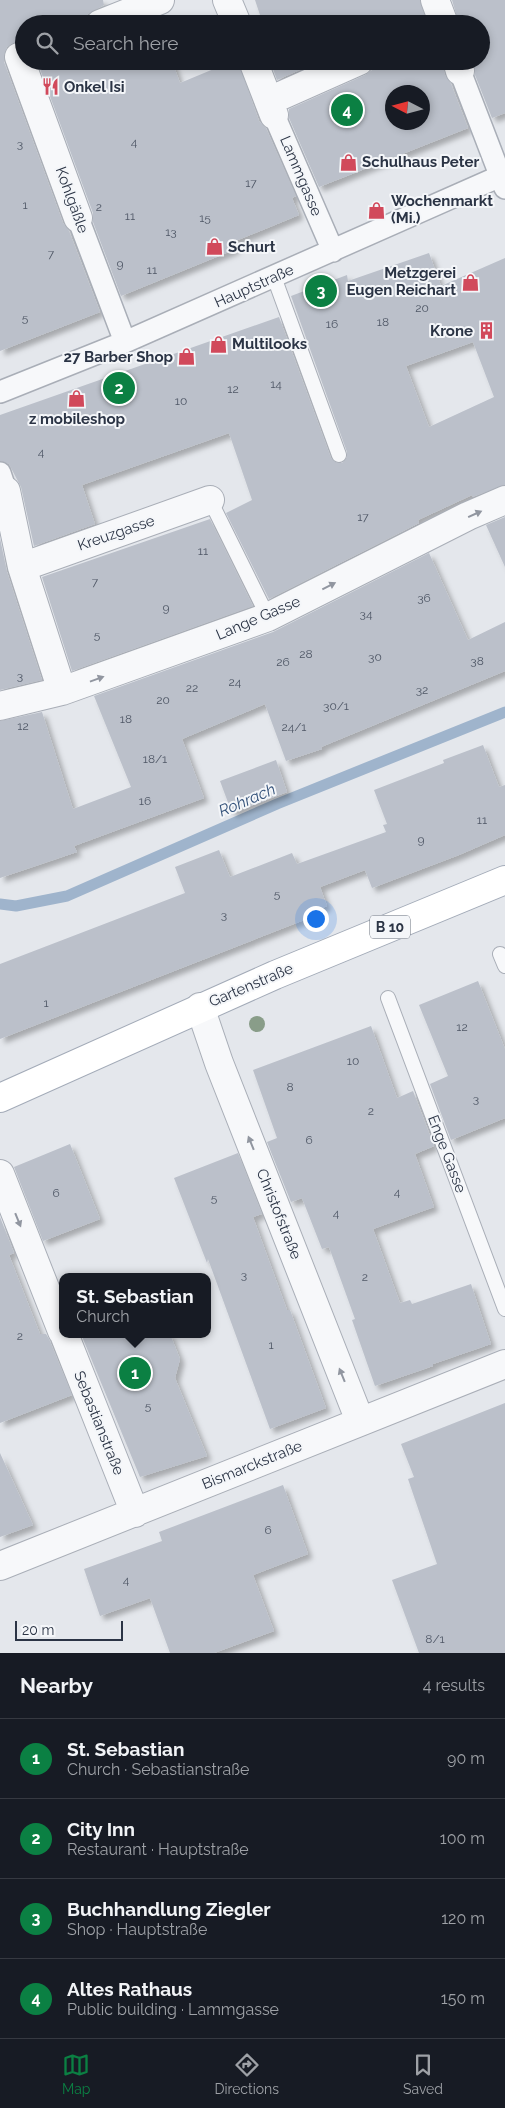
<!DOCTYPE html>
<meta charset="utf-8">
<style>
body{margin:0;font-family:Raleway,sans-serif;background:#20242c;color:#f1f3f6}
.compass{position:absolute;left:385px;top:85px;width:45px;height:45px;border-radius:50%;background:#171b24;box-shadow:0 2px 8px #0003;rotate:276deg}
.scale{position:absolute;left:15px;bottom:12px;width:108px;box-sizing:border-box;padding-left:5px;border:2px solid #2b3445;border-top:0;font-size:14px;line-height:18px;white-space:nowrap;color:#2b3445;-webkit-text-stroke:4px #f4f6f9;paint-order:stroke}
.you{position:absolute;left:315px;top:918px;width:18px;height:18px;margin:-12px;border:4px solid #fff;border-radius:50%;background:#1a73e8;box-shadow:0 0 0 8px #1a73e833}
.badge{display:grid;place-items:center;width:32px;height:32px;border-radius:50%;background:#0b8043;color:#fff;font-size:16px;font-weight:700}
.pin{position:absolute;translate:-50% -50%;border:2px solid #fff;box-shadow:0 1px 5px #0006}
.popup{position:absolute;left:59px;top:1273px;width:152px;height:65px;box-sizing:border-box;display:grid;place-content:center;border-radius:10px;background:#171b24;filter:drop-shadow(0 1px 4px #0005);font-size:16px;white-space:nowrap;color:#9ea1a6}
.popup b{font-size:19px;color:#f1f3f6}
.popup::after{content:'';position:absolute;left:50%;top:100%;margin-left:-10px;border:10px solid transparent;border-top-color:#171b24}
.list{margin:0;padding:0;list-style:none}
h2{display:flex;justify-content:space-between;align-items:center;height:65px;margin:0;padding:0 20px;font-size:21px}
h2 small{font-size:16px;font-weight:400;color:#9ea1a6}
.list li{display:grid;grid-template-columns:32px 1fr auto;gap:15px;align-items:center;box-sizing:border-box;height:80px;padding:0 20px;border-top:1px solid #363941}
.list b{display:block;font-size:19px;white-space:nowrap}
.list p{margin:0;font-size:16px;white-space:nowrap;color:#9ea1a6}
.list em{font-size:16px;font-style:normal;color:#9ea1a6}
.icon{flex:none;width:28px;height:28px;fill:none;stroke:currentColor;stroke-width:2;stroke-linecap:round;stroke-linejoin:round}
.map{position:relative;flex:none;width:505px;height:1653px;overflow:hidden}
.search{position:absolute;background:#171b24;box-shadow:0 2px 8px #0003;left:15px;right:15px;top:15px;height:55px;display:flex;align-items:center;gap:12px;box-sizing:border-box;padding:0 18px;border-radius:28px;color:#9ea1a6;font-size:19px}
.sheet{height:385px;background:#171b24}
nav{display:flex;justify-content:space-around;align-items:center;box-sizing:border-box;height:70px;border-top:1px solid #363941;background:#171b24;font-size:14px;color:#9ea1a6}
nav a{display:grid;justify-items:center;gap:2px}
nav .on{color:#0b8043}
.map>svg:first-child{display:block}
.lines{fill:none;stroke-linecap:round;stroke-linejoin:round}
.stream{stroke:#9fb4cc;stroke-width:11}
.building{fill:#bbc0ca;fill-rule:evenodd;filter:url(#shadow)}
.service-casing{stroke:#a9aeb7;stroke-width:16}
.pedestrian-casing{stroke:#a9aeb7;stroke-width:24}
.minor-casing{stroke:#a9aeb7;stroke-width:30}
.primary-casing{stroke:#a3abb8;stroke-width:30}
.service{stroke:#f7f8fa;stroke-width:14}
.pedestrian{stroke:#f7f8fa;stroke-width:21}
.minor{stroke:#f7f8fa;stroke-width:28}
.primary{stroke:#fff;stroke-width:28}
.tree{fill:#899d89}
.oneway{fill:#9196a0}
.labels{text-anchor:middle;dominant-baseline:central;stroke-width:4;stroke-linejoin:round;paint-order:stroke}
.number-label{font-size:12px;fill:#4f5766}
.shield{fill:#f4f6f9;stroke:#676e7b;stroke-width:1}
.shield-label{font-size:14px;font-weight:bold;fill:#2b3445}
.poi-label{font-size:15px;font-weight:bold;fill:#2b3445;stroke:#f4f6f9;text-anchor:start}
.street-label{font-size:15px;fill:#2b3445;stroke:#f4f6f9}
.water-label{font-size:16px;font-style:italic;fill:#34527a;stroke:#f4f6f9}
</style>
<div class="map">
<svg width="505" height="1653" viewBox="0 0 505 1653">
<defs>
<filter id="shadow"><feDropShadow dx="4.5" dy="4.5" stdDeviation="2.5" flood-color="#0004"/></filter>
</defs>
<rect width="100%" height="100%" fill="#e4e7ec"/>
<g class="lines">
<path class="stream" d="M0 904 16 906 67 896 277 804 505 712"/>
</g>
<path class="building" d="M0 0H103L104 5 88 14 85 24H24V42L13 43 7 47 4 55V62L63 223 69 231 100 312 0 351Z
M255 0H420L427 24H263Z
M452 0H505V113L492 118 475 75 473 61H481V24H459Z
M37 61H172L180 83 233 61H238L259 121 266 128 296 196 292 198 299 215 233 242 236 249 121 296 93 222V213Z
M270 61H320L277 80Z
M374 61H442L445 75 451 84 468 128 319 187 289 118V109L365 75 372 70ZM392 92H422V122H392Z
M429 253 441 286 505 258V485L472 497V495L418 520 419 523 269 599 226 513 252 500 229 433 82 485 95 524 34 546 21 487 9 464 0 461V415L279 317 331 458 337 463H342L347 457V452L291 296 347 275 348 281ZM473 342 494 397 429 427 406 366Z
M505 517V567L486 525Z
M210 519 253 606 72 671 42 577Z
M0 538 7 572 42 680 0 690Z
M429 553 468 640 505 622V671L321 747 322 749 286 761 265 704 182 739 204 798 74 846 77 852 0 878V721L42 712 73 809 131 787 94 696 273 632Z
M483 745 499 787 505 785V835L459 855 372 888 365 870 320 887 327 906 315 911 317 915 0 1039V964L185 893 175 867 219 850 230 877 292 853 297 864 386 832 383 825 387 824 374 790 444 763 443 760Z
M276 760 287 792 232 813 220 781Z
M478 981 505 1049V1118L451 1140 430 1084 448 1076 419 1005Z
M371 1026 397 1098 413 1091 434 1146 415 1154 434 1207 373 1229 400 1303 410 1300 412 1304 471 1284 491 1344 433 1364V1366L375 1386 352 1320 355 1319 329 1247 322 1249 302 1198 291 1202 267 1142 277 1138 253 1070Z
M70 1144 100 1219 43 1241 14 1167Z
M238 1153 262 1214 253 1217 287 1310H290L326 1408 270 1429 208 1259 207 1263 174 1178Z
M0 1217 14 1253 9 1255 40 1334H46L49 1339 72 1395 0 1423Z
M81 1334H170L180 1359 175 1378 207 1456 140 1477Z
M505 1403V1653H419L392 1580 437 1564 408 1479 414 1477 401 1444Z
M0 1453 33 1525 0 1537Z
M283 1485 308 1554 253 1575 274 1631 214 1653H170L150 1598 100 1616 84 1569 162 1541 159 1532Z"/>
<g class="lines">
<defs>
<path id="service" d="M274 277 339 455
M210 500 268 617
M500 954 505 966
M388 998 505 1309"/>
<path id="pedestrian" d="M460 71 505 188
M274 115 333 251
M78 218 125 342
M0 392 125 342 505 174
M0 473 6 491"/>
<path id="minor" d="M227 0 237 24
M435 0 444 24
M100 24 160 0
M19 57 78 218
M253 61 274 115
M457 61 460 71
M269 101 359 61
M6 491 22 567 62 691
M22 567 210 500
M0 706 62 691 268 617 468 516 505 500
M200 1007 219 1063 360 1421
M0 1174 62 1331
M64 1334 135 1513
M0 1566 505 1364"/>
<path id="primary" d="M0 1098 275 975 505 880"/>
</defs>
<use href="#service" class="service-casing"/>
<use href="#pedestrian" class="pedestrian-casing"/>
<use href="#minor" class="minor-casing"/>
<use href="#primary" class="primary-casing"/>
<use href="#service" class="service"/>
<use href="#pedestrian" class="pedestrian"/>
<use href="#minor" class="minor"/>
<use href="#primary" class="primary"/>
</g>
<circle class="tree" cx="257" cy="1024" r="8"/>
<defs><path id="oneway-solid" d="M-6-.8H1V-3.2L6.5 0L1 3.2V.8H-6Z" transform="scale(1.25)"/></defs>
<g class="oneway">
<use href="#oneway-solid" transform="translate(475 514) rotate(-24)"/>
<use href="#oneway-solid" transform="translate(329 586) rotate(-27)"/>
<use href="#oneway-solid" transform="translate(97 679) rotate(-20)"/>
<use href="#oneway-solid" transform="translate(251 1143) rotate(-112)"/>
<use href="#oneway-solid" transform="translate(18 1220) rotate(68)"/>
<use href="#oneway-solid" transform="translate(342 1375) rotate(-112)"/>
</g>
<defs>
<symbol id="restaurant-bare" viewBox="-9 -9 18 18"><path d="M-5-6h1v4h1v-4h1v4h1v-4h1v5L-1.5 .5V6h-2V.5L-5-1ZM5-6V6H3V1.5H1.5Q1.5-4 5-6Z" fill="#d1495b" stroke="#f4f6f9" stroke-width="2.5" paint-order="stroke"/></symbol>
<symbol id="shop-bare" viewBox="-9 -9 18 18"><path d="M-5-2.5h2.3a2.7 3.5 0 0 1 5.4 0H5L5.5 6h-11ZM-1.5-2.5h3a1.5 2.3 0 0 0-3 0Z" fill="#d1495b" stroke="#f4f6f9" stroke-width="2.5" paint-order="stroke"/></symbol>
<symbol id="building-bare" viewBox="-9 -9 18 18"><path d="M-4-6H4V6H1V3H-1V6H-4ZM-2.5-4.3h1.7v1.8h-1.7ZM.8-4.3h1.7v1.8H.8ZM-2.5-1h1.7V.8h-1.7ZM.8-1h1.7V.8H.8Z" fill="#d1495b" stroke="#f4f6f9" stroke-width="2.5" paint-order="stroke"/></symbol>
</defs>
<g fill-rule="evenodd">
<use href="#restaurant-bare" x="38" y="74" width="25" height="25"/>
<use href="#shop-bare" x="336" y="150" width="25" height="25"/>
<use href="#shop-bare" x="364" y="198" width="25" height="25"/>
<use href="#shop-bare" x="202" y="234" width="25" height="25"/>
<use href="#shop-bare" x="458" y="270" width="25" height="25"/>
<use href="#building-bare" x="474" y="318" width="25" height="25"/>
<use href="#shop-bare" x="206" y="332" width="25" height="25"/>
<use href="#shop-bare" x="174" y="344" width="25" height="25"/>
<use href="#shop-bare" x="64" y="386" width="25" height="25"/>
</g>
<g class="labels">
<g class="number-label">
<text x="134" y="142">4</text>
<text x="20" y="144">3</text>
<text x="251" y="183">17</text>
<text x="25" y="205">1</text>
<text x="99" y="207">2</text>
<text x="130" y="216">11</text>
<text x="205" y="218">15</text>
<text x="171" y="232">13</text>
<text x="51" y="254">7</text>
<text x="120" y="264">9</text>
<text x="152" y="270">11</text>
<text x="422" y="308">20</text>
<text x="25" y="318">5</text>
<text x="383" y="322">18</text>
<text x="332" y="324">16</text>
<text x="276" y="384">14</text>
<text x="233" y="389">12</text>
<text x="181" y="401">10</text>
<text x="41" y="452">4</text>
<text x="363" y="517">17</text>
<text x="203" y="551">11</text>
<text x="95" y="582">7</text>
<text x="424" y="598">36</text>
<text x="166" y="608">9</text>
<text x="366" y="614">34</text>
<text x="97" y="635">5</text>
<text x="306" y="654">28</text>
<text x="375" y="657">30</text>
<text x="477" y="661">38</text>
<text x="283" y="662">26</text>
<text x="20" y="676">3</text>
<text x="235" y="682">24</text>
<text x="192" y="688">22</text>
<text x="422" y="690">32</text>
<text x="163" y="700">20</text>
<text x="336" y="706">30/1</text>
<text x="126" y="719">18</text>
<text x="23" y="726">12</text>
<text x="294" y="727">24/1</text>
<text x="155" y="759">18/1</text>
<text x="145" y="801">16</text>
<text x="482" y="820">11</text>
<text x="421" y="840">9</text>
<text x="277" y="894">5</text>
<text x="224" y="915">3</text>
<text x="46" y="1003">1</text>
<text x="462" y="1027">12</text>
<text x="353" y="1061">10</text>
<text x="290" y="1087">8</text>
<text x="476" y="1099">3</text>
<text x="371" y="1111">2</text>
<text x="309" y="1140">6</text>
<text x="397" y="1192">4</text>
<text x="56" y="1193">6</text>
<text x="214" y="1198">5</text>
<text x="336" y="1213">4</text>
<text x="244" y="1275">3</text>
<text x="365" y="1277">2</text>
<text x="20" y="1336">2</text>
<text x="271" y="1345">1</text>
<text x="148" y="1406">5</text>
<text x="268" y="1530">6</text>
<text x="126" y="1580">4</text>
<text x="435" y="1639">8/1</text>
</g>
<rect class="shield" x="370" y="915.5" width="40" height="23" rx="4"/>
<g class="shield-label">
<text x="390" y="927">B 10</text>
</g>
<g class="poi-label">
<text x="64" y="87">Onkel Isi</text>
<text x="362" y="162">Schulhaus Peter</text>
<text x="391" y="201">Wochenmarkt<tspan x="391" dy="17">(Mi.)</tspan></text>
<text x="228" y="247">Schurt</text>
<text x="456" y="273" text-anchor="end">Metzgerei<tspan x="456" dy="17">Eugen Reichart</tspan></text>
<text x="473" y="331" text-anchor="end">Krone</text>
<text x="232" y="344">Multilooks</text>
<text x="173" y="357" text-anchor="end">27 Barber Shop</text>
<text x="77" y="419" text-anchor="middle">z mobileshop</text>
</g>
<g class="street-label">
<text transform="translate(301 176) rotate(67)">Lammgasse</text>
<text transform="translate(72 200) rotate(70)">Kohlgäßle</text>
<text transform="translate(254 286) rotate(-24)">Hauptstraße</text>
<text transform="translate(116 533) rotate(-19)">Kreuzgasse</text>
<text transform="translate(258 618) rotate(-23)">Lange Gasse</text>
<text transform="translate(251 985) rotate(-23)">Gartenstraße</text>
<text transform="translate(447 1154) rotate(69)">Enge Gasse</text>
<text transform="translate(279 1214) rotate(68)">Christofstraße</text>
<text transform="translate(99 1423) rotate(68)">Sebastianstraße</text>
<text transform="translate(252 1465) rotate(-22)">Bismarckstraße</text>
</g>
<g class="water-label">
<text transform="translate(247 800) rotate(-23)">Rohrach</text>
</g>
</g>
</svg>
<svg class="compass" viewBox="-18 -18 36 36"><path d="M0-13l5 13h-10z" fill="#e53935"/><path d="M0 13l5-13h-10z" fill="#9ea1a6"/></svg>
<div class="scale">20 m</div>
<div class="you"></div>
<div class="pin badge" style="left:135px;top:1373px">1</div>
<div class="popup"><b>St. Sebastian</b>Church</div>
<div class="pin badge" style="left:119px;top:388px">2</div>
<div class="pin badge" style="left:321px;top:291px">3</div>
<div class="pin badge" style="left:347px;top:110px">4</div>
<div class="search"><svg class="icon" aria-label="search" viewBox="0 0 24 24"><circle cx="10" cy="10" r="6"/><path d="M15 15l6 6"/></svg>Search here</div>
</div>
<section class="sheet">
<h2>Nearby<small>4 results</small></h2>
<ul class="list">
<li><span class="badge">1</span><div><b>St. Sebastian</b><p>Church · Sebastianstraße</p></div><em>90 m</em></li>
<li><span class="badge">2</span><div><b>City Inn</b><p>Restaurant · Hauptstraße</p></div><em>100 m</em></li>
<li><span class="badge">3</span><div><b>Buchhandlung Ziegler</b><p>Shop · Hauptstraße</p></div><em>120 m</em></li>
<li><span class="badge">4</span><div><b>Altes Rathaus</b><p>Public building · Lammgasse</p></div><em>150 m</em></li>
</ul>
</section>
<nav>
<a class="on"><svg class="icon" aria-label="map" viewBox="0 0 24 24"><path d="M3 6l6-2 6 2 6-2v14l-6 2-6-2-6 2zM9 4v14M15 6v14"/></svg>Map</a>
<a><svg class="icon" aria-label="directions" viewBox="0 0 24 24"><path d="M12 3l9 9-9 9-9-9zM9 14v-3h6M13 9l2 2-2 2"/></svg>Directions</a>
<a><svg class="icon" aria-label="saved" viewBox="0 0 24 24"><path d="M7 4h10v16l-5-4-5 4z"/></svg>Saved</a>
</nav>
